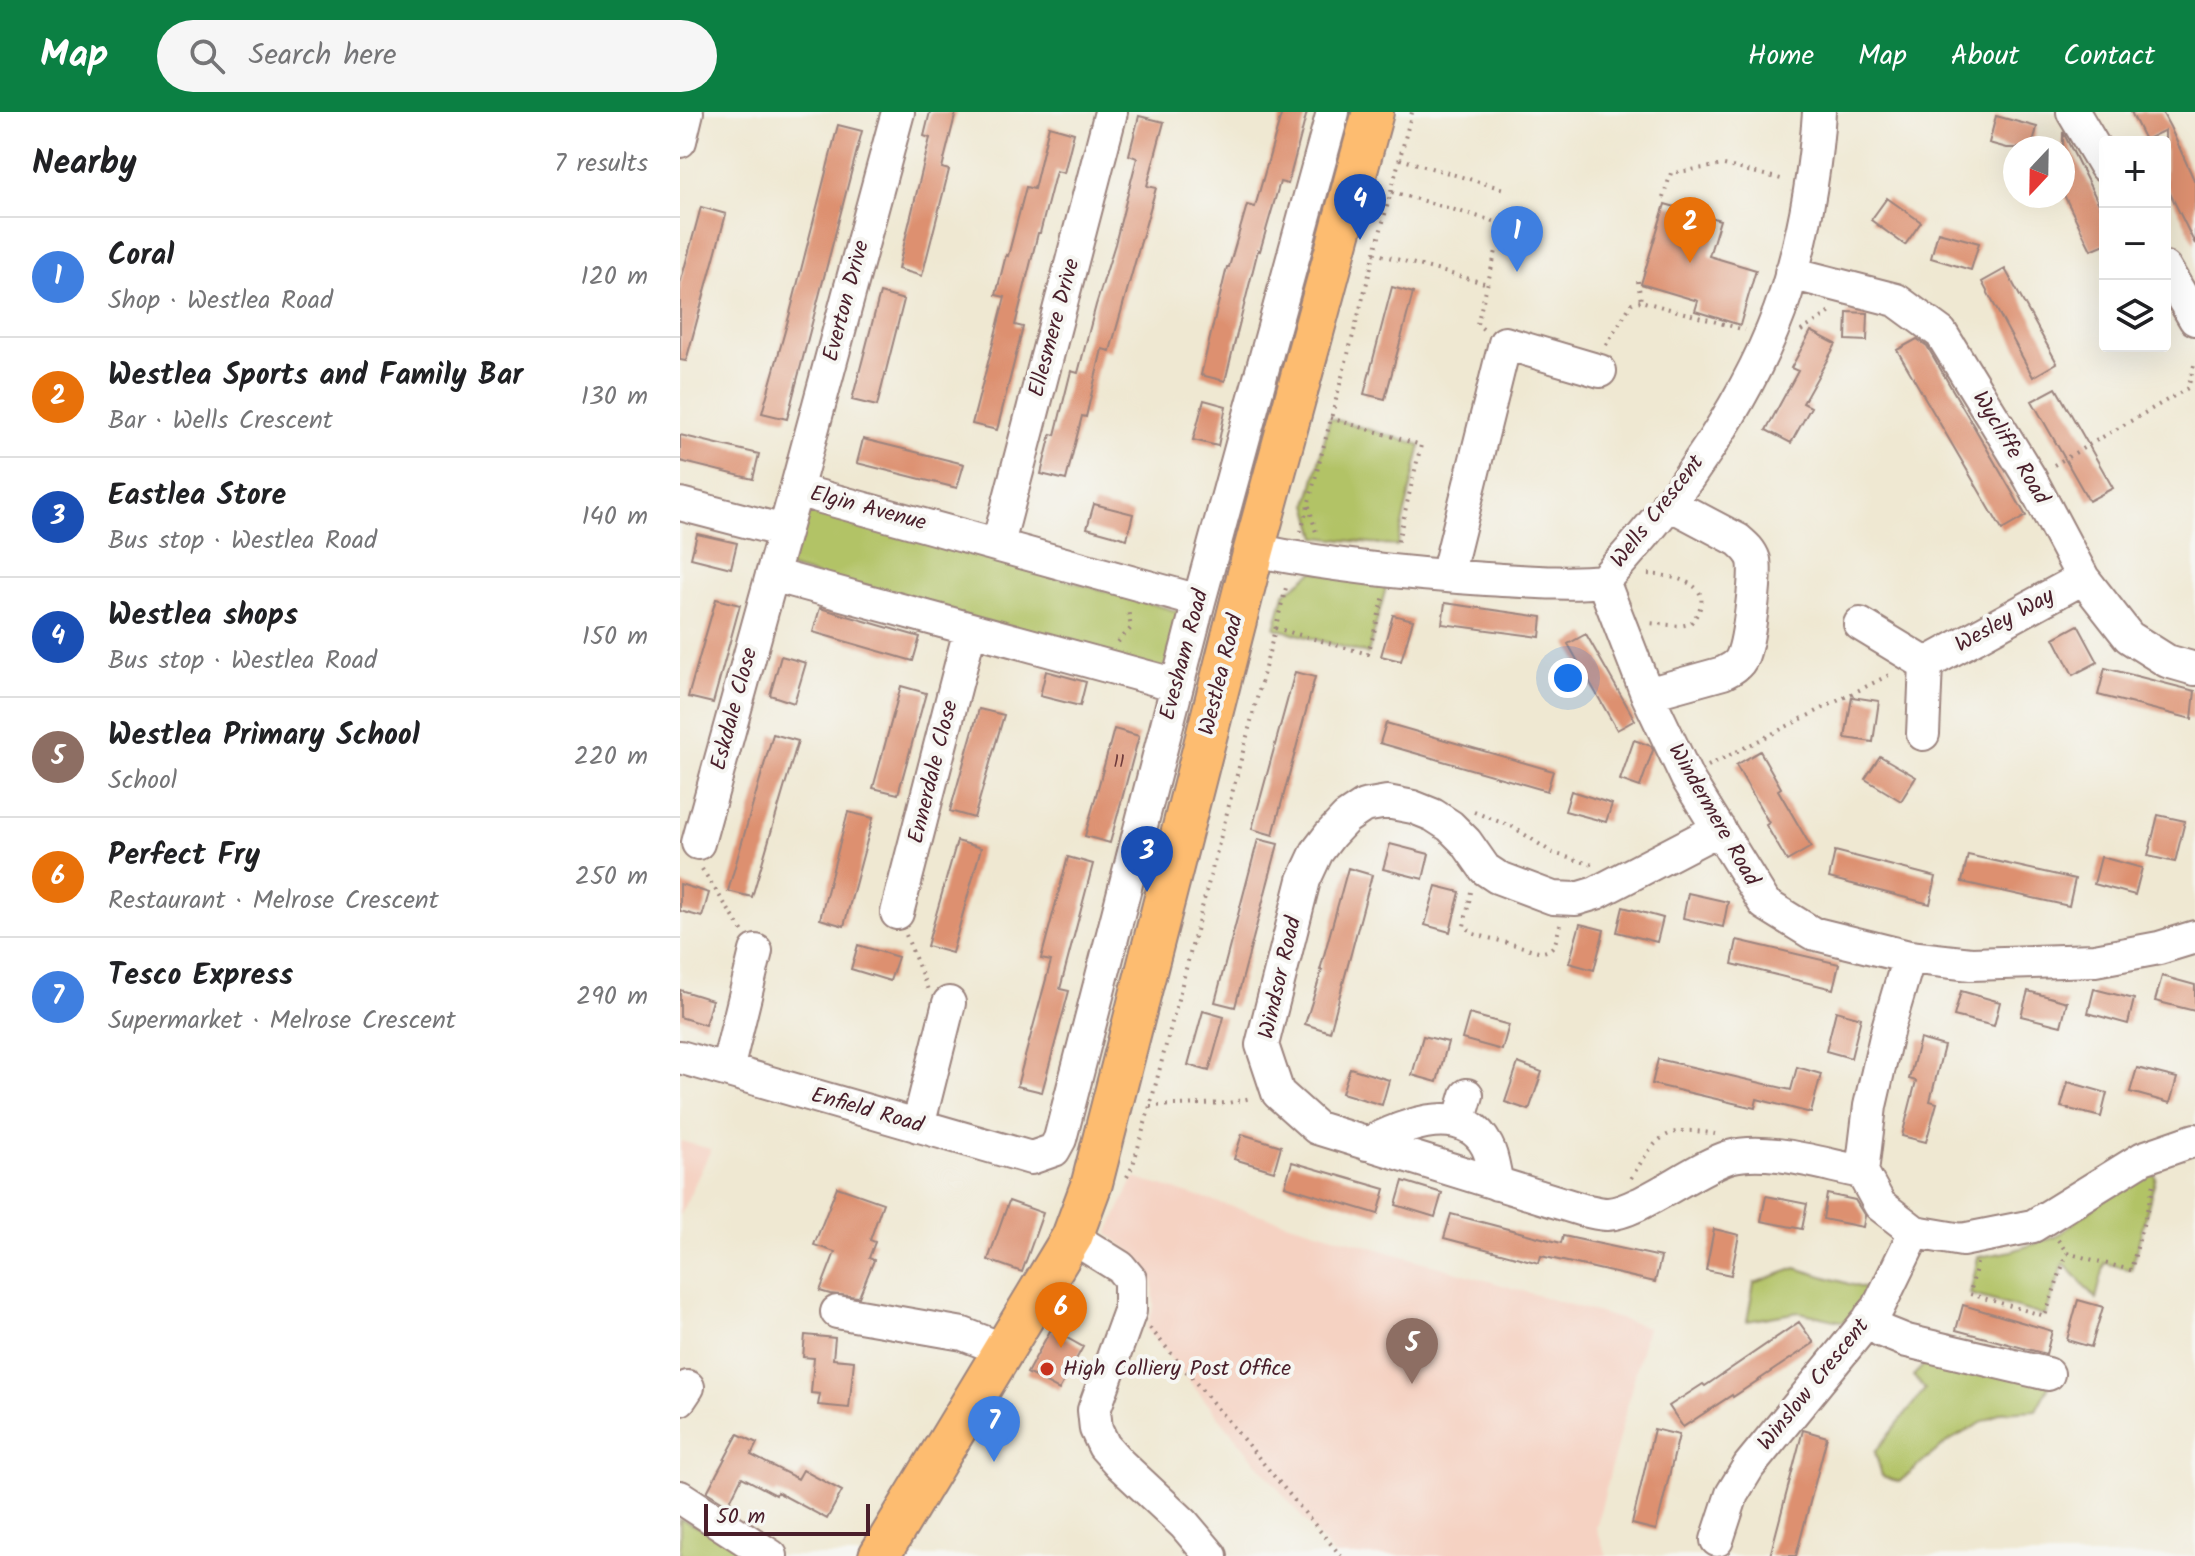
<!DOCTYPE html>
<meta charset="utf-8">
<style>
body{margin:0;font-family:Kalam,sans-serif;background:#f6f6f6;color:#202124}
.controls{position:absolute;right:24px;top:24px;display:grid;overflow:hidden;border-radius:8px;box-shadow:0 8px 32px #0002}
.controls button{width:72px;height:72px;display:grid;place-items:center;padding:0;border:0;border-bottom:2px solid #e0e0e0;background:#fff;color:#202124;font:40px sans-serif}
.compass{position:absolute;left:1323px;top:24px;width:72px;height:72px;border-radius:50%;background:#fff;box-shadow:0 8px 32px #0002;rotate:202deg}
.scale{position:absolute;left:24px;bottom:20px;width:166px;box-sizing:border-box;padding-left:8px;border:4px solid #4a1f2b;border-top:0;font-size:22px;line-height:28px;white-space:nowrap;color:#4a1f2b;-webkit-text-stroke:6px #f6f6f2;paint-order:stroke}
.you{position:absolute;left:888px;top:566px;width:28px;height:28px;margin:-20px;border:6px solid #fff;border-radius:50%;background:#1a73e8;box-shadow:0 0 0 12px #1a73e833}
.badge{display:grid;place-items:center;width:52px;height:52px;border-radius:50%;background:#0b8043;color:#fff;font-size:26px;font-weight:700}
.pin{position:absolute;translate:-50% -66px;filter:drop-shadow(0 2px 4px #0008)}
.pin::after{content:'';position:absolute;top:42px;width:28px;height:24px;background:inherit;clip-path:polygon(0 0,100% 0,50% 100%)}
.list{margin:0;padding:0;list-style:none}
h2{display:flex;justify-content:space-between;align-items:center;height:104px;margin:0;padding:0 32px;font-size:34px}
h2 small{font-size:26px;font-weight:400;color:#757577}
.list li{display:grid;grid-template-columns:52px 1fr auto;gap:24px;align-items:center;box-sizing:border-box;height:120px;padding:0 32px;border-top:2px solid #e0e0e0}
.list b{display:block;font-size:30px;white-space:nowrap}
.list p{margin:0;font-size:26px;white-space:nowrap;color:#757577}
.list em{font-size:26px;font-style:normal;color:#757577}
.icon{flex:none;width:44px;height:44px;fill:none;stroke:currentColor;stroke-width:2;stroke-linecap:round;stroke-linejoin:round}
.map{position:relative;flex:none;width:1515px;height:1444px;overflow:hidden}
header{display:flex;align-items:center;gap:48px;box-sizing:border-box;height:112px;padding:0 40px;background:#0b8043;color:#fff}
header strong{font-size:38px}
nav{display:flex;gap:44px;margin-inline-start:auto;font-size:28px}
.search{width:560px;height:72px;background:#f6f6f6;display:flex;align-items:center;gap:20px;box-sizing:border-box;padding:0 28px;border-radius:44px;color:#757577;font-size:30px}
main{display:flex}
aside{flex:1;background:#fff}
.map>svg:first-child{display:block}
.built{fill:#f5d2c2}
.green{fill:#b2c366;stroke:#7e7148;stroke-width:2}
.building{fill:#dd906f}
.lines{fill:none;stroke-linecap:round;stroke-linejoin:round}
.minor-casing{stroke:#9c847e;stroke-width:36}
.major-casing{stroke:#9c847e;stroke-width:44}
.path{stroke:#9c847e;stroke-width:4;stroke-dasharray:2 6;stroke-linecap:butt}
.minor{stroke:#fff;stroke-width:32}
.major{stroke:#fdbc70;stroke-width:40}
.poi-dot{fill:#c8321e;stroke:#f6f6f2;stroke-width:3}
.labels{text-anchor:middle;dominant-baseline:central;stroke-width:8;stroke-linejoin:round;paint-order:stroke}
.number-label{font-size:18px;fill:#6f3b3c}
.street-label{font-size:22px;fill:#4a1f2b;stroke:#f6f6f2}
.poi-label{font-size:22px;fill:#4a1f2b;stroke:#f6f6f2;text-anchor:start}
</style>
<header>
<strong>Map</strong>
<div class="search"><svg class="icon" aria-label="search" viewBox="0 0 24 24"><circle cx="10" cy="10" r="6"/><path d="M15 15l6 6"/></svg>Search here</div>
<nav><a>Home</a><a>Map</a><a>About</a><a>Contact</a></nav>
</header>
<main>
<aside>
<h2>Nearby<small>7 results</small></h2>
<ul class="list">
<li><span class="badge" style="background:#3f7fe0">1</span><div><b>Coral</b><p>Shop · Westlea Road</p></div><em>120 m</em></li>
<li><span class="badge" style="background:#e8710a">2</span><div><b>Westlea Sports and Family Bar</b><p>Bar · Wells Crescent</p></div><em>130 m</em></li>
<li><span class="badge" style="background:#1a4fb4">3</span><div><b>Eastlea Store</b><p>Bus stop · Westlea Road</p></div><em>140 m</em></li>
<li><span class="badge" style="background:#1a4fb4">4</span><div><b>Westlea shops</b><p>Bus stop · Westlea Road</p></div><em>150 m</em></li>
<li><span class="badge" style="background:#8d6e63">5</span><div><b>Westlea Primary School</b><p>School</p></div><em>220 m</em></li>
<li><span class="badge" style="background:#e8710a">6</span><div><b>Perfect Fry</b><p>Restaurant · Melrose Crescent</p></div><em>250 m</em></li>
<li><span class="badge" style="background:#3f7fe0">7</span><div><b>Tesco Express</b><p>Supermarket · Melrose Crescent</p></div><em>290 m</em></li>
</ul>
</aside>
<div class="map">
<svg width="1515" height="1444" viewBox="0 0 1515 1444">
<rect width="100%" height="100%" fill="#f6f6f2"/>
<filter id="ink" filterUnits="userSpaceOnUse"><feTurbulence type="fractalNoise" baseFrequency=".0125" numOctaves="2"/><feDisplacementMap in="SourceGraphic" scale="16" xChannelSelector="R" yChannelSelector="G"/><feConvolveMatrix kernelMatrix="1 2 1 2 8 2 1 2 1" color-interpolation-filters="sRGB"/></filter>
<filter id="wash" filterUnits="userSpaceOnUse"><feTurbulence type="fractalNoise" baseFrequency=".006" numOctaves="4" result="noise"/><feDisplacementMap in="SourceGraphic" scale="32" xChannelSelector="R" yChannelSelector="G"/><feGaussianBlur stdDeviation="1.8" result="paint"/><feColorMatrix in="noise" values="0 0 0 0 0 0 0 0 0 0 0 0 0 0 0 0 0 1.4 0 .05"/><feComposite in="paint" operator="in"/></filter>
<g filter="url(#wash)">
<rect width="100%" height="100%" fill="#efe8d2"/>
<path class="built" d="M0 1029 31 1037 0 1104Z
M454 1066 967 1215 916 1416 927 1444H654L466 1217 474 1194 473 1170 459 1146 428 1122Z"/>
<path class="green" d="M650 306 741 333 717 434 637 425 628 392Z
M119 392 500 500 484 560 102 454Z
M634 459 707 472 688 542 595 516 604 482Z
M1472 1059 1476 1065 1451 1158 1425 1151 1416 1187 1384 1151 1365 1204 1290 1182 1298 1145 1332 1139 1376 1125 1443 1072Z
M1116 1156 1189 1178 1182 1200 1173 1212 1119 1200 1067 1209 1074 1171Z
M1256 1240 1370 1272 1356 1298 1321 1300 1267 1330 1219 1370 1202 1364 1195 1340 1245 1277 1233 1264Z
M0 1407 86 1444H0Z"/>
<g id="blocks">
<path class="building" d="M250 0H276L262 56 269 58 242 164 218 157 250 26 244 24Z
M602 0H627L608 72 600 70 580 139 578 138 545 269 521 263 547 155H549L567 93 575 95Z
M1451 0H1482L1490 15 1515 70V132L1485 71V18L1465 28Z
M459 4 484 10 467 74 476 76 430 239 422 237 406 305 402 304 386 368 361 362 371 322 375 323 391 259 398 261 416 193 435 132 457 46 449 43Z
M1316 4 1357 15 1352 36H1327L1309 31Z
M158 13 182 19 107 307 82 301 110 201Z
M369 14 394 21 384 61 376 59 360 121H358L335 213 343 215 317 318 292 312 325 185 316 183 326 143 328 144 346 75 354 77Z
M1383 20 1425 104V132L1411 138 1383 81Z
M1207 86 1241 110 1225 133 1191 108Z
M985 92 1040 108 1029 144 1076 158 1060 213 1015 199 1018 189 961 172Z
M21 95 46 102 6 249 0 248V172Z
M1258 120 1299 131 1291 158 1251 146Z
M1325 157 1377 251 1353 265 1302 170Z
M712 175 733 181 705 287 684 282Z
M200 181 224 188 197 294 172 288Z
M1167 200 1188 201 1187 229 1166 228Z
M1131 219 1156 232 1123 291 1131 295 1111 331 1086 318 1118 259 1111 256Z
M1237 227 1247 234 1346 404 1322 418 1217 238Z
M1376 276 1433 376 1409 389 1352 289Z
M524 288 546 294 538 334 513 328Z
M0 323 79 342 73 367 0 349Z
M183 327 284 352 277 376 177 351Z
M414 392 453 402 447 427 407 416Z
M17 422 57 431 51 456 11 446Z
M36 487 60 493 33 591 8 585Z
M765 491 862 505 860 525 762 512Z
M140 496 240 525 233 549 133 520Z
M713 503 733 508 721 549 701 544Z
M1398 513 1418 550 1393 563 1374 526Z
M906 522 955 608 937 618 888 532Z
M101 544 126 551 114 591 90 583Z
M1425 556 1515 579 1512 607 1418 583Z
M366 559 406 570 400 594 360 584Z
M615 560 635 565 593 723 572 717Z
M221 574 246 581 218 682 193 676Z
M1172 585 1199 589 1193 630 1165 626Z
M299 597 324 603 294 706 270 699Z
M706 611 873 659 867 679 700 631Z
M434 617 459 624 430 731 405 724Z
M93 622 118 629 72 785 48 779Z
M954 628 971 634 973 638 960 675 940 668Z
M1080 639 1101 676 1098 678 1131 735 1107 749 1086 713 1089 711 1056 653Z
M1200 644 1236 665 1221 689 1185 667Z
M891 679 932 692 926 710 885 699Z
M168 700 193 706 164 814 140 807Z
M1478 703 1505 709 1495 750 1468 744Z
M578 727 598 732 555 895 535 890Z
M277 729 301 736 272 841 247 834Z
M710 732 749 742 743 767 703 757Z
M1155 739 1256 765 1250 792 1149 766Z
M1288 743 1395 767 1389 794 1282 770Z
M388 745 413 752 380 877 389 879 362 980 337 974 371 849 361 847Z
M1421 745 1462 756 1455 783 1414 772Z
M668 756 692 763 650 920 625 912 642 858H640Z
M0 772 29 781 22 805 0 799Z
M756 774 780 780 770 820 745 813Z
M1008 781 1048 790 1043 815 1003 806Z
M943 795 983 806 977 830 937 820Z
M900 812 924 818 914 858 889 851Z
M1057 828 1159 852 1153 877 1052 852Z
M178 833 218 845 210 869 171 857Z
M1482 864 1515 873V899L1475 889Z
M1414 877 1454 887 1448 912 1408 901Z
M0 878 32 888 25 913 0 905Z
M1281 879 1320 890 1314 914 1274 904Z
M1348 879 1387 890 1381 914 1341 904Z
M523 899 544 905 529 959 508 953Z
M1156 899 1181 906 1171 946 1146 939Z
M789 902 829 913 822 938 782 927Z
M743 924 768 930 757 970 732 963Z
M1240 927 1264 934 1250 989 1257 991 1246 1030 1222 1024 1236 969 1229 967Z
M978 947 1111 978 1117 955 1141 962 1131 1001 1077 987 1075 996 972 972Z
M838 951 862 960 849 998 825 990Z
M670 956 709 968 702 993 662 981Z
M1457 956 1497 966 1490 991 1450 980Z
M1388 970 1427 981 1421 1005 1381 995Z
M562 1022 601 1034 594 1059 554 1047Z
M612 1050 705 1077 698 1102 605 1074Z
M723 1069 762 1081 755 1105 716 1093Z
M157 1075 203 1091 190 1128 195 1130 189 1146 194 1148 179 1185 150 1182 140 1179 155 1140 134 1133Z
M1147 1082 1175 1088 1185 1104 1183 1115 1143 1107Z
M1086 1084 1127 1092 1122 1117 1081 1109Z
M329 1089 363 1101 342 1160 308 1148Z
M771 1102 881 1131 883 1124 981 1145 975 1170 861 1144 859 1151 764 1126Z
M1034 1117 1059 1123 1051 1163 1026 1158Z
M1398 1188 1423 1195 1411 1235 1387 1228Z
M1283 1193 1372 1219 1366 1242 1276 1218Z
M1119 1210 1134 1231 1053 1285 1052 1283 1003 1315 989 1294 1023 1272 1025 1274Z
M371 1217 403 1235 379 1278 347 1261Z
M125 1223 155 1226 153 1247 174 1249 169 1296 138 1293 140 1282 131 1281 134 1246 123 1245Z
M974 1317 999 1323 976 1418 952 1412Z
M1123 1318 1147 1325 1116 1444H1090Z
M58 1322 77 1331 71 1343 118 1367 123 1358 162 1379 147 1407 97 1380 96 1383 62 1365 48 1393 27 1380Z"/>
</g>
</g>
<g filter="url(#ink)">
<use href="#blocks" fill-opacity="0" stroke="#9c847e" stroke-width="2"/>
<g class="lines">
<defs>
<path id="minor" d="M1393 0 1425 54
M0 29 7 0
M1485 156 1515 207
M1111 161 1216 188 1261 221 1350 366 1403 466 1449 525 1487 549 1515 557
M116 378 218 0
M0 392 104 419
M318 432 431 0
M574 438C650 454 728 462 806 467 845 469 884 473 923 469 997 391 1073 283 1106 181 1124 123 1135 61 1139 0
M767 464 825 231 920 259
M923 469 967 582 1007 666 1085 792 1132 821 1229 845 1291 852 1415 848 1479 836 1515 825
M1180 512 1246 552 1243 622
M1246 552 1403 466
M497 573 92 463 116 378 519 489
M967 582 1043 561C1051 557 1059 553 1062 545 1069 530 1077 463 1074 448 1071 439 1065 434 1058 428L988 391
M1039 717 916 781 896 787 873 786 817 765 805 757 786 730 770 714 753 703 733 695 707 690 684 694 666 706 650 723 637 740 624 768 582 933 598 981 637 1016 903 1098C910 1099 919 1102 927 1102 956 1102 1016 1055 1049 1045 1087 1034 1144 1053 1182 1060
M18 731 92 463
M217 801 290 518
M1229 845 1208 916 1190 994 1182 1060 1200 1093 1235 1120 1282 1128 1353 1114 1463 1046 1515 1028
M0 945 351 1046 374 1038
M47 958 76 839
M779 1010 787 983
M238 1014 269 891
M687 1032C722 1014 783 988 807 1034 813 1045 814 1060 817 1072
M374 1038 380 1027 519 489 653 0
M392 1125 440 1155 450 1167V1199L414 1298 416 1317 424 1334 440 1352 504 1412 531 1444
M157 1200 283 1222 322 1237
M1190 1205 1202 1219 1227 1229 1368 1262
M0 1287 8 1275
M0 1385 91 1444
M1037 1428 1052 1382 1069 1354 1198 1196 1235 1120"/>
<path id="major" d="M199 1444 392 1125 412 1071 574 438 693 0"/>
</defs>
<use href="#minor" class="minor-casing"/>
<use href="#major" class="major-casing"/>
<path class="path" d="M720 47 827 78
M712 80 817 110
M983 86 991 61 1044 53 1105 68
M694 141 808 172
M958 169 961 189 1065 218
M803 217 797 212 816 139
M1121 219 1154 198
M926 233 952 191 961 189
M650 306 741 333 717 433
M1374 353 1508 276 1515 250
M629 394 637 424
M621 420 732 0
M968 462C997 464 1043 473 1010 512L1000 514 968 511
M595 516 688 542 704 484
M438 530 451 516 448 497
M1028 654 1213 561
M794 700 833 715 873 741 913 753
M22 757 63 820
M791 780 784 814 794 822 862 840C877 838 876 826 880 813
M226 823 248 878
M470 994 548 991 571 986
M447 1065 453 1053 470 994 607 472
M951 1066C977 1025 984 1012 1035 1022
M1378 1128 1387 1141 1451 1158 1474 1072
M1297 1151 1290 1182 1365 1204 1387 1141
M470 1216 661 1444"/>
<use href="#minor" class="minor"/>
<use href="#major" class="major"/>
</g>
</g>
<circle class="poi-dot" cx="367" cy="1257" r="8"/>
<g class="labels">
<g class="number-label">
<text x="439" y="650">11</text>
</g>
<g class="street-label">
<text transform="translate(167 189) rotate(-75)">Everton Drive</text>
<text transform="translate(375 216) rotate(-75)">Ellesmere Drive</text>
<text transform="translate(1330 336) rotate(59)">Wycliffe Road</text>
<text transform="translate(188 397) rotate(15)">Elgin Avenue</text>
<text transform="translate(978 400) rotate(-52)">Wells Crescent</text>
<text transform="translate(1325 509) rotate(-29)">Wesley Way</text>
<text transform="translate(505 543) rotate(-75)">Evesham Road</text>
<text transform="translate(542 563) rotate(-76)">Westlea Road</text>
<text transform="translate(55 597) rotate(-75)">Eskdale Close</text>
<text transform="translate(254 660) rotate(-76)">Ennerdale Close</text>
<text transform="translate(1033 703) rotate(60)">Windermere Road</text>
<text transform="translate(601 866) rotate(-77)">Windsor Road</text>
<text transform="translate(187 999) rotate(16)">Enfield Road</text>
<text transform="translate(1134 1273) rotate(-51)">Winslow Crescent</text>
</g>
<g class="poi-label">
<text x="383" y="1257">High Colliery Post Office</text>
</g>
</g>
</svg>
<div class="controls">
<button>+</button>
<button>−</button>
<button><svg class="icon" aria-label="layers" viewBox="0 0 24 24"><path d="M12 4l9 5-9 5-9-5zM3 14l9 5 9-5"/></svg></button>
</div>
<svg class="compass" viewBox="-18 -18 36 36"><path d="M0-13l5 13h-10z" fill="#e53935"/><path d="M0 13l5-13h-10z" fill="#757577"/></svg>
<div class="scale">50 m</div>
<div class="you"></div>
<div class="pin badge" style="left:837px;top:160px;background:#3f7fe0">1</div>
<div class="pin badge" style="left:1010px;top:151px;background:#e8710a">2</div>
<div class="pin badge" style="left:467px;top:780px;background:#1a4fb4">3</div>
<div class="pin badge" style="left:680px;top:128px;background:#1a4fb4">4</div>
<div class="pin badge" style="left:732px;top:1272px;background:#8d6e63">5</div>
<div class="pin badge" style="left:381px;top:1236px;background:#e8710a">6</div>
<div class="pin badge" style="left:314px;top:1350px;background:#3f7fe0">7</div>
</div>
</main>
